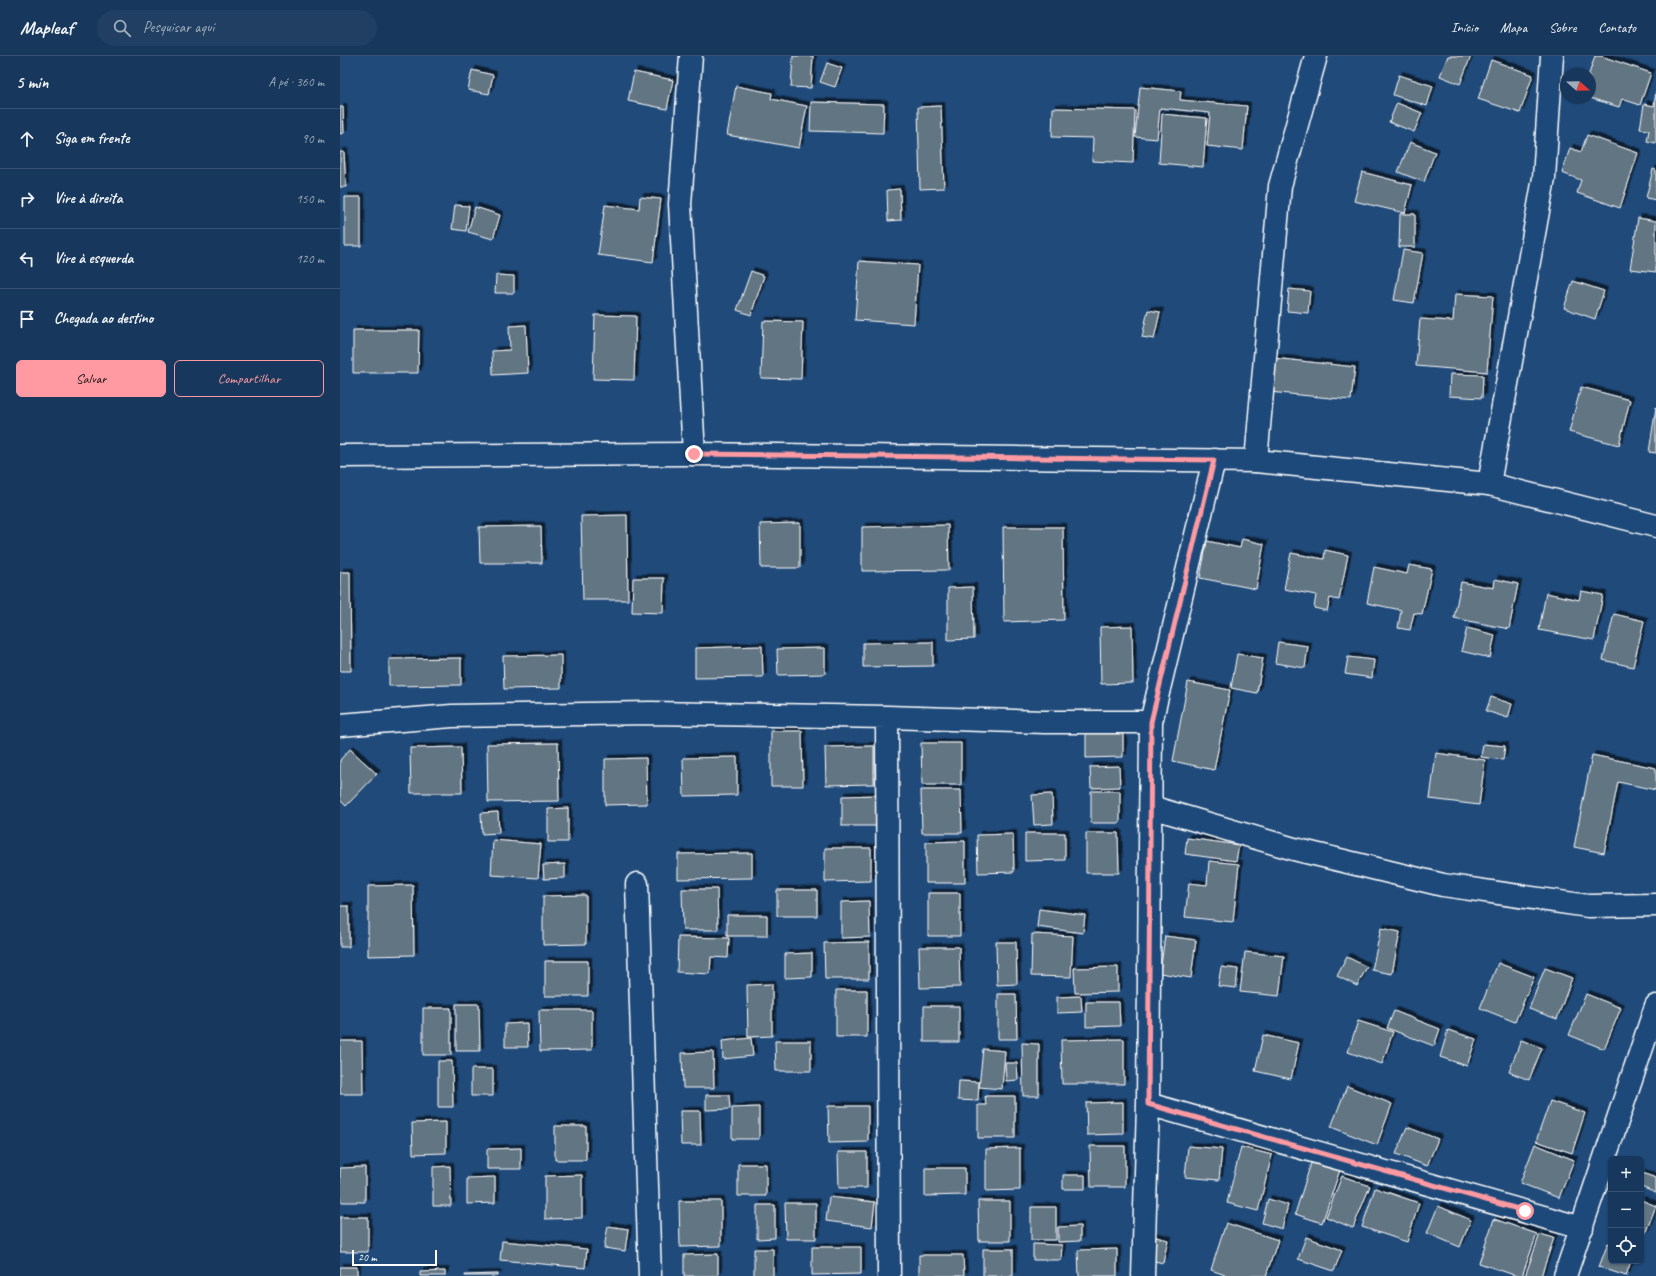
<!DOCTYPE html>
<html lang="pt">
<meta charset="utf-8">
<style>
body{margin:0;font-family:Caveat,sans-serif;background:#203f62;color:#f1f3f6}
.controls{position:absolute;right:12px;bottom:12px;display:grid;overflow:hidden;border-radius:6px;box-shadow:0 1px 3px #0004}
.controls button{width:36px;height:36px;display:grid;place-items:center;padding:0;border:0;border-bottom:1px solid #365272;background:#17385c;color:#f1f3f6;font:20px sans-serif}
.compass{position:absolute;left:1220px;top:12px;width:36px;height:36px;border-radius:50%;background:#17385c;box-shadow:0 1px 3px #0004;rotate:110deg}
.scale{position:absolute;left:12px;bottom:10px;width:85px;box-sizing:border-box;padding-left:4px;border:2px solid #fff;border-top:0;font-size:11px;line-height:14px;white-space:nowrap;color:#fff;-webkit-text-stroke:3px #1f4a7a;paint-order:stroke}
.stop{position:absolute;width:12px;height:12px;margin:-9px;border:3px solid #ff9aa2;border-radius:50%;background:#fff}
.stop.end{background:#ff9aa2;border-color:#fff;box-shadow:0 1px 4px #0008}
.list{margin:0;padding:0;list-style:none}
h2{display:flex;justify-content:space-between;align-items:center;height:52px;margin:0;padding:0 16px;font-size:17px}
h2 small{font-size:13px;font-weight:400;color:#9eacbb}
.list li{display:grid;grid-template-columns:26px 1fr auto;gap:12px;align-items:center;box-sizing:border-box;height:60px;padding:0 16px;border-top:1px solid #365272}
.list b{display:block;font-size:15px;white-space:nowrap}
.list em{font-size:13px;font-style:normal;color:#9eacbb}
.actions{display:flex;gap:8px;padding:12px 16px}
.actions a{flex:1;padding:9px 0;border:1px solid #ff9aa2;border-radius:6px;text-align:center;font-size:14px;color:#ff9aa2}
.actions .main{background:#ff9aa2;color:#111}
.icon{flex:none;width:22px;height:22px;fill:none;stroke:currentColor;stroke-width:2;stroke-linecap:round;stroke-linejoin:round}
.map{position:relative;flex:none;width:1316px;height:1220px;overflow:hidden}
header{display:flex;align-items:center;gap:24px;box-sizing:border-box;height:56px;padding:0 20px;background:#17385c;border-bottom:1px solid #365272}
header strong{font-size:19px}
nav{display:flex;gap:22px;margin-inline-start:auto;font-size:14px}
.search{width:280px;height:36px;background:#203f62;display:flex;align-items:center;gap:10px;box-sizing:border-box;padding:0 14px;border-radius:22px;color:#9eacbb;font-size:15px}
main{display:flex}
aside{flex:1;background:#17385c}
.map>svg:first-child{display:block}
.building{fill:#627583;stroke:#fff;filter:url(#shadow)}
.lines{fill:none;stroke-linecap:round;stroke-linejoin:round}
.minor-casing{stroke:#fff;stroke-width:25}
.major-casing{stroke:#fff;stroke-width:25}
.minor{stroke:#1f4a7a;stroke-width:22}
.major{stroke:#1f4a7a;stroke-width:22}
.route{stroke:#ff9aa2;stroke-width:5}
</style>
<header>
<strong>Mapleaf</strong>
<div class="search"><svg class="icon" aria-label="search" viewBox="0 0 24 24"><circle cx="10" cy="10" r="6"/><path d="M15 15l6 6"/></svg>Pesquisar aqui</div>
<nav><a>Início</a><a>Mapa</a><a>Sobre</a><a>Contato</a></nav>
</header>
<main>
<aside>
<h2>5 min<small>A pé · 360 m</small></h2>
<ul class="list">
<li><svg class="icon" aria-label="ahead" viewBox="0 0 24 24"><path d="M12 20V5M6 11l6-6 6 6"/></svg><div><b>Siga em frente</b></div><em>90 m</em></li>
<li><svg class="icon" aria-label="right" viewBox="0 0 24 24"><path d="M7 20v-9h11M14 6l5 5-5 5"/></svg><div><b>Vire à direita</b></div><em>150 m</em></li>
<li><svg class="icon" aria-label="left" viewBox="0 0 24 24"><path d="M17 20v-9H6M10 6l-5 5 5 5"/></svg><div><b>Vire à esquerda</b></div><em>120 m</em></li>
<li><svg class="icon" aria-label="arrive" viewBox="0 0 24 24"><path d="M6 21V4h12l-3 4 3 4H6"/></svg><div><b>Chegada ao destino</b></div></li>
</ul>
<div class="actions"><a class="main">Salvar</a><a>Compartilhar</a></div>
</aside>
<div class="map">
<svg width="1316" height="1220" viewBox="0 0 1316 1220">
<defs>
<filter id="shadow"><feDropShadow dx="3.5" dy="-3.5" stdDeviation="0" flood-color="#0009"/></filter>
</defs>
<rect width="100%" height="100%" fill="#1f4a7a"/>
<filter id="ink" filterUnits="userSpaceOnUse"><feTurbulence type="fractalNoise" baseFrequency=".025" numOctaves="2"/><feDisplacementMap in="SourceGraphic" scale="8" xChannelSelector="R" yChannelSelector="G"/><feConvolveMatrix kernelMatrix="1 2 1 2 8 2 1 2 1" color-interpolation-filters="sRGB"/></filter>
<g filter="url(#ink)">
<path class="building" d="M453 0H473L471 32 451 31Z
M1108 0H1131L1120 28 1100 20Z
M1255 0H1261L1311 17 1300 49 1282 43 1279 51 1250 42 1252 33 1250 32 1249 18Z
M1151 4 1193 19 1180 57 1138 43Z
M487 7 502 12 495 31 480 26Z
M132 14 153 19 149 38 128 34Z
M294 16 333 24 327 53 288 45Z
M1059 19 1093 30 1087 50 1053 39Z
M396 30 432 37 431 43 467 50 459 92 387 79Z
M800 31 841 35 840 44 907 50 903 94 867 90 870 57 820 52 817 83 795 81Z
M1316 35V87L1307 85 1309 74 1300 73 1304 48 1314 50Z
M471 46 544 48 543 77 470 75Z
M1057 47 1082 57 1074 76 1049 66Z
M601 50 604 132 580 133 578 51Z
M0 51H3L4 77 0 78Z
M713 52 795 54 793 107 752 105 753 82 712 81Z
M822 58 867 62 863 111 819 107Z
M1247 79 1298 97 1280 152 1237 137 1241 124 1222 117 1230 92 1241 96Z
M1070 86 1095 96 1084 126 1058 116Z
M0 96H4L6 131H0Z
M1313 113 1316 114V144L1306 142Z
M1022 116 1072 129 1065 157 1014 145Z
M560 133 561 164 548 165 547 134Z
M5 141H21V190H5Z
M300 141 321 143 313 206 258 199 265 149 299 153Z
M115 149 129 150 126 175 112 173Z
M135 151 160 159 153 183 128 176Z
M1060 158H1075V191H1059Z
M1298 162 1316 165V216L1290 213Z
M1063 194 1083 197 1074 247 1054 244Z
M519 205 578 209 574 268 515 264Z
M411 215 424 220 411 259 397 254Z
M156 219 174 220V237H155Z
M1233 225 1264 235 1255 263 1224 252Z
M949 233 970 235 968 257 947 255Z
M1115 238 1153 240 1147 316 1076 310 1080 263 1113 265Z
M808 254 820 256 814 283 802 281Z
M255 259 296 260 294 324 253 323Z
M423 265 463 266 461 323 421 322Z
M186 269 188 317 153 319 152 295 170 294 169 270Z
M13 274H79L78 317H13Z
M933 302 1015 311 1011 344 929 336Z
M1110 318 1143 319 1142 342 1109 340Z
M1241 331 1290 344 1279 389 1229 376Z
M1316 351V397L1309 396Z
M287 459 288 544H243L241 460Z
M460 467V512H421L420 468Z
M608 469 609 514 522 515V471Z
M201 470 202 507H140L139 471Z
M663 471H723L724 564 664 566Z
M902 483 924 488 916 533 860 522 867 485 900 492Z
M985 494 1008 499 999 544 990 542 987 555 974 552 976 539 944 533 951 497 984 503Z
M1069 509 1092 513 1082 558 1074 557 1070 574 1058 572 1061 554 1027 547 1034 511 1067 518Z
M0 516H10L11 615H0Z
M293 522H324L323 557 292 556Z
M1155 523 1178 528 1169 573 1114 562 1121 526 1154 532Z
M633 531 634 583 608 584V532Z
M1241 535 1263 539 1254 584 1199 574 1206 537 1239 544Z
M1274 558 1304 565 1293 611 1263 604Z
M792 570 793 627 761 628 760 571Z
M1127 572 1155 579 1150 602 1121 595Z
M593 586V610L523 611V587Z
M938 586 968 590 965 612 935 607Z
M422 590 423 621 355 622V592Z
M485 592V618L438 619 437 593Z
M897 598 923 602 917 637 891 632Z
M221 599V632L164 633 163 600Z
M1008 601 1034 604 1032 622 1005 618Z
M121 602V629L49 630V603Z
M848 626 890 634 874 714 833 705Z
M1151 641 1172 648 1168 662 1146 655Z
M783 674V701L746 702V675Z
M431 675H462L463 730H431Z
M218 687 219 745 148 746 147 688Z
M581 687H621V729H582Z
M1143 688 1165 690 1163 704 1141 701Z
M534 690V728L486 729 485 691Z
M121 691 122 737H71L70 692Z
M10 693 37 718 6 750 0 744V704Z
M1096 697 1145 704 1139 749 1090 743Z
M1252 699 1316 712V734L1278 726 1264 797 1234 791Z
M397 701V739L344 740 343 702Z
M306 702 307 748 265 749V703Z
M779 710 780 731 751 732 750 711Z
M581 734H621L622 777H582Z
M751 735H780V767H751Z
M712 738 713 768 694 769 692 739Z
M539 739 540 770H502V740Z
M228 752V786H208V753Z
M158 756 159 777 142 778 141 757Z
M685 777H725V804L685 805Z
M746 777H778L779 817H746Z
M673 778 674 816 638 817 637 779Z
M847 782 899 789 896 805 845 798Z
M153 784 201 788 198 822 151 819Z
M625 785V827H586V786Z
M485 792H531V825L485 826Z
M412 797V822L338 823V798Z
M869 805 899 808 893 866 845 861 849 827 867 829Z
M225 808V822L204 823 203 809Z
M73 829 74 899 28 900V830Z
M342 833H377L378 874H343Z
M437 834H477V860H437Z
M588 837H620V880H588Z
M246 839V888L203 889V840Z
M529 845 530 881 501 882V846Z
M0 850H9V891H0Z
M699 853 745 859 743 877 697 871Z
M387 859H427V880H387Z
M1041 872 1060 876 1052 918 1032 914Z
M692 878 733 880 731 921 691 920Z
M825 880 856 884 851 922 820 917Z
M338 881 389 882 388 902 371 901 370 918 337 916Z
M529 886V923H485L484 887Z
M656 886H676L677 928 657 929Z
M579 891H619L620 931 580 932Z
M905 896 944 900 939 940 900 936Z
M472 897V921L445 922V898Z
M1007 901 1027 911 1017 930 997 920Z
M205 905H248V940H205Z
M1158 907 1194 921 1175 966 1140 952Z
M778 911V936L735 937 734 912Z
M881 911 898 913 896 932 878 930Z
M1205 912 1232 922 1217 963 1189 953Z
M432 928V980L408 981 407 929Z
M496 934H527V981H496Z
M658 938H676L677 983H658Z
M1246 938 1281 952 1264 993 1229 979Z
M741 940 742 956 717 957V941Z
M746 946H779L780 970 746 971Z
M116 948H139L140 995H116Z
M584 950H619V986H584Z
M83 952H111V999H83Z
M199 954H252V994L200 995Z
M1054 955 1100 973 1094 990 1047 972Z
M1018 965 1053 976 1042 1008 1008 996Z
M187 967 188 991H165V968Z
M1108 974 1136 983 1127 1010 1100 1001Z
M923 979 959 987 951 1023 915 1015Z
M411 982 413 1000 383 1003 382 985Z
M784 983V1028H722L721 984Z
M1181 984 1202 992 1189 1024 1169 1016Z
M0 985H22L23 1038H0Z
M435 985H471V1015H436Z
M682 987 699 988V1040H683Z
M643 993 665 995 662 1033 639 1031Z
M373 996 374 1032H343L342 997Z
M98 1005H112L113 1051H98Z
M665 1007H677L678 1024 666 1025Z
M131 1013H153V1040H131Z
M619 1025 639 1026 638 1045 618 1044Z
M1007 1030 1052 1048 1037 1089 991 1071Z
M366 1039H389L390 1053 366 1054Z
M645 1040H675V1082H638V1049H646Z
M1210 1045 1245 1057 1232 1097 1196 1085Z
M783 1046V1078L747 1079 746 1047Z
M488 1050H528V1086L489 1087Z
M419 1051V1083H392V1052Z
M340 1055H360L361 1089H341Z
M106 1066V1097L73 1098 72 1067Z
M215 1070H246V1104H215Z
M1067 1071 1098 1083 1087 1110 1056 1098Z
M1195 1088 1234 1104 1219 1142 1180 1127Z
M750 1090H785V1131H751Z
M848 1090 882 1093 879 1124 845 1121Z
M901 1091 932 1099 918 1155 887 1147Z
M181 1092V1113H147V1093Z
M680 1092V1134L646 1135V1093Z
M498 1096H527V1132H499Z
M972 1104 1000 1114 982 1167 955 1158Z
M398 1108H426V1140H398Z
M110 1110 111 1150H93V1111Z
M25 1111V1146H0V1112Z
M585 1112H625V1139L585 1140Z
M1302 1117 1316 1122V1137L1301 1131Z
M242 1119V1162L205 1163V1120Z
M723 1119H745V1133H723Z
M1002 1120 1030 1130 1013 1172 986 1161Z
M155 1121V1147L127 1148V1122Z
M1035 1132 1079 1147 1067 1186 1022 1171Z
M489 1141 535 1146 532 1171 486 1165Z
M928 1143 948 1149 942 1173 922 1167Z
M1301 1144 1316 1150 1305 1178 1301 1176Z
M339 1145H381V1190L340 1191Z
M638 1145H670V1185H639Z
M445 1147H476V1183H446Z
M417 1149H435V1182L417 1183Z
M1098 1150 1131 1164 1120 1191 1087 1177Z
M691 1151H716V1184H691Z
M0 1161H28V1196H0Z
M1154 1163 1197 1178 1182 1220H1177L1139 1207Z
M886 1167 938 1184 926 1220H888L871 1214Z
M268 1170 288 1173 285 1195 264 1192Z
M740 1170V1185L718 1186V1171Z
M1200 1178 1214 1182 1201 1220H1185Z
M812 1180 828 1184 823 1207 806 1203Z
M966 1181 1002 1194 994 1215 958 1203Z
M162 1185 247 1193 245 1212 160 1204Z
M1268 1187 1271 1188V1205H1291L1286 1220 1259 1211Z
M693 1188 722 1189 721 1204H693Z
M472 1191H521V1218L472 1219Z
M414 1193H433V1220H414Z
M643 1193H673V1220H643Z
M777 1193V1220H739L738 1194Z
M378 1198V1220H344V1199Z
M579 1199H623L624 1220H579Z
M0 1211H17V1220H0Z
M105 1215V1220H80V1216Z
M158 1218V1220H125V1219Z"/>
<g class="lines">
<defs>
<path id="minor" d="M351 0 340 148 354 398
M916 405 940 130 976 0
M1149 428 1204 122 1212 0
M547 661 549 1220
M0 669 112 660 311 657 547 661 705 666H811
M811 751 954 793 1103 829 1248 850 1316 849
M297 828 310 1220
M808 1048 1242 1172
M803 1220 808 1048 811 666 874 404
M1225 1220 1316 950"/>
<path id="major" d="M0 400 354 398 916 405 1149 428 1316 470"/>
</defs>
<use href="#minor" class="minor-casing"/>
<use href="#major" class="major-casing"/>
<use href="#minor" class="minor"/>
<use href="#major" class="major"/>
</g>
</g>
<g class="lines" filter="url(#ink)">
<path class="route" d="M354 398 874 404 811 666 808 1048 1185 1155"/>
</g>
</svg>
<div class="controls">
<button>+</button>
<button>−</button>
<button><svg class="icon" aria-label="locate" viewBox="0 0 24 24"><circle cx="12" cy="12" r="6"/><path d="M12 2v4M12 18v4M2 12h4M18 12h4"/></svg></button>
</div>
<svg class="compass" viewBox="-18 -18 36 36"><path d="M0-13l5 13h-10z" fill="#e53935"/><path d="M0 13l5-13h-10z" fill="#9eacbb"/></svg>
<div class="scale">20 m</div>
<div class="stop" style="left:1185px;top:1155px"></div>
<div class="stop end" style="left:354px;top:398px"></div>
</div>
</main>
